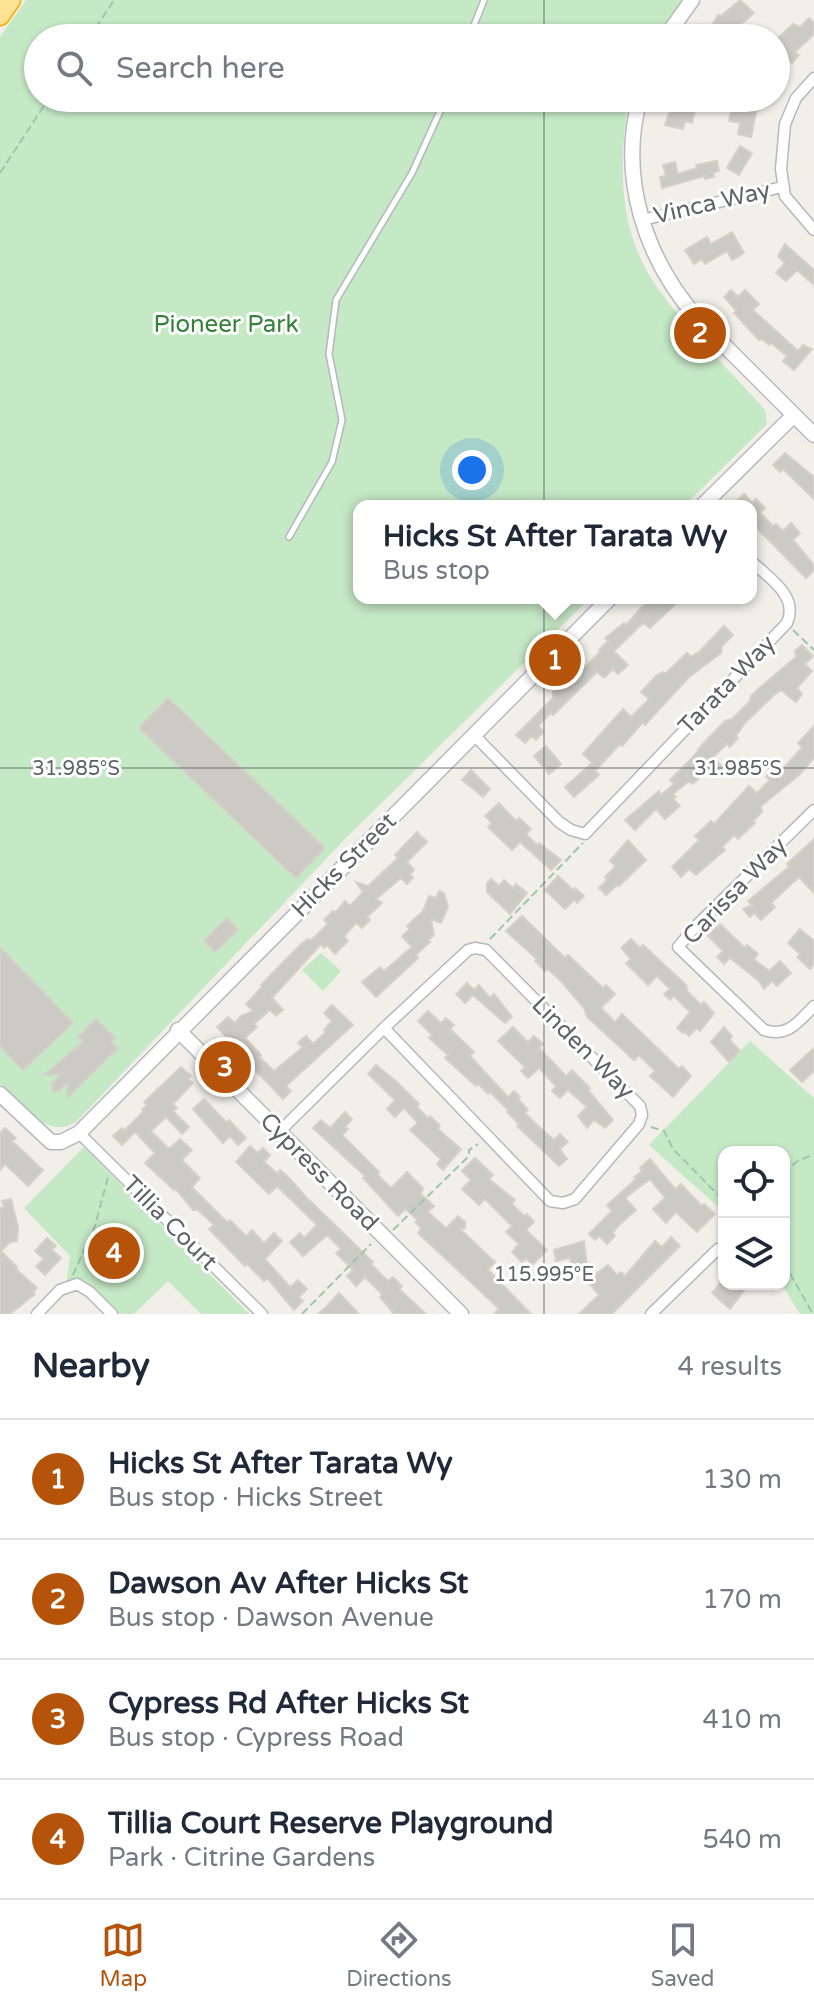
<!DOCTYPE html>
<meta charset="utf-8">
<style>
body{margin:0;font-family:"Varela Round",sans-serif;background:#f6f6f7;color:#1f2937}
.controls{position:absolute;right:24px;bottom:24px;display:grid;overflow:hidden;border-radius:16px;box-shadow:0 2px 6px #0004}
.controls button{width:72px;height:72px;display:grid;place-items:center;padding:0;border:0;border-bottom:2px solid #e0e1e3;background:#fff;color:#1f2937;font:40px sans-serif}
.you{position:absolute;left:472px;top:470px;width:28px;height:28px;margin:-20px;border:6px solid #fff;border-radius:50%;background:#1a73e8;box-shadow:0 0 0 12px #1a73e833}
.badge{display:grid;place-items:center;width:52px;height:52px;border-radius:50%;background:#b45309;color:#fff;font-size:26px;font-weight:700}
.pin{position:absolute;translate:-50% -50%;border:4px solid #fff;box-shadow:0 2px 8px #0006}
.popup{position:absolute;left:353px;top:500px;width:404px;height:104px;box-sizing:border-box;display:grid;place-content:center;border-radius:16px;background:#fff;filter:drop-shadow(0 2px 6px #0005);font-size:26px;white-space:nowrap;color:#747a83}
.popup b{font-size:30px;color:#1f2937}
.popup::after{content:'';position:absolute;left:50%;top:100%;margin-left:-16px;border:16px solid transparent;border-top-color:#fff}
.list{margin:0;padding:0;list-style:none}
h2{display:flex;justify-content:space-between;align-items:center;height:104px;margin:0;padding:0 32px;font-size:34px}
h2 small{font-size:26px;font-weight:400;color:#747a83}
.list li{display:grid;grid-template-columns:52px 1fr auto;gap:24px;align-items:center;box-sizing:border-box;height:120px;padding:0 32px;border-top:2px solid #e0e1e3}
.list b{display:block;font-size:30px;white-space:nowrap}
.list p{margin:0;font-size:26px;white-space:nowrap;color:#747a83}
.list em{font-size:26px;font-style:normal;color:#747a83}
.icon{flex:none;width:44px;height:44px;fill:none;stroke:currentColor;stroke-width:2;stroke-linecap:round;stroke-linejoin:round}
.map{position:relative;flex:none;width:814px;height:1314px;overflow:hidden}
.search{position:absolute;background:#fff;box-shadow:0 2px 6px #0004;left:24px;right:24px;top:24px;height:88px;display:flex;align-items:center;gap:20px;box-sizing:border-box;padding:0 28px;border-radius:44px;color:#747a83;font-size:30px}
.sheet{height:584px;background:#fff}
nav{display:flex;justify-content:space-around;align-items:center;box-sizing:border-box;height:112px;border-top:2px solid #e0e1e3;background:#fff;font-size:22px;color:#747a83}
nav a{display:grid;justify-items:center;gap:4px}
nav .on{color:#b45309}
.map>svg:first-child{display:block}
.green{fill:#c5e8c5}
.building{fill:#cccac5;stroke:#d6d1c6;stroke-width:2}
.lines{fill:none;stroke-linecap:round;stroke-linejoin:round}
.lane-casing{stroke:#b5b8bc;stroke-width:8}
.street-casing{stroke:#b5b8bc;stroke-width:13}
.secondary-casing{stroke:#b6babf;stroke-width:17}
.highway-casing{stroke:#f9ab00;stroke-width:21}
.path{stroke:#9cc7a9;stroke-width:2;stroke-dasharray:8 4;stroke-linecap:butt}
.lane{stroke:#fff;stroke-width:5}
.street{stroke:#fff;stroke-width:10}
.secondary{stroke:#fff;stroke-width:14}
.highway{stroke:#fde293;stroke-width:18}
.ticks{fill:none;stroke:#5f6368;stroke-width:2;stroke-opacity:0.45}
.labels{text-anchor:middle;dominant-baseline:central;stroke-width:6;stroke-linejoin:round;paint-order:stroke}
.street-label{font-size:24px;fill:#5f6368;stroke:#fff}
.park-label{font-size:24px;fill:#348238;stroke:#fff}
.ticks-label{font-size:20px;text-anchor:middle;fill:#5f6368;stroke:#fff;stroke-width:6;stroke-linejoin:round;paint-order:stroke}
</style>
<div class="map">
<svg width="814" height="1314" viewBox="0 0 814 1314">
<rect width="100%" height="100%" fill="#f1efe8"/>
<path class="green" d="M26 0H684L654 38H38V98H629C619 159 617 227 653 281 681 324 730 370 765 410L767 424 684 506H359V598H590L344 840 77 1121C47 1142 20 1103 0 1084V37Z
M321 953 341 971 323 991 302 970Z
M750 1041 814 1098V1314H800L782 1284H784V1152H724V1212L649 1145Z
M84 1147 249 1314H201L168 1281 134 1314H112L90 1292 66 1286 70 1256 24 1208Z"/>
<path class="building" d="M740 0 754 13 725 38H705L718 15 721 16Z
M809 18 814 23V34L795 52 799 55 792 63 789 61 776 74V40L793 24 800 27Z
M674 98H688L685 109 695 111 692 123 685 121 683 129 665 125Z
M747 98H759L751 137 738 134 740 123 729 121 732 105 743 108Z
M740 146 752 153 739 175 727 168Z
M717 161 719 171 713 173 714 177 705 179V176L662 188 660 177 666 176 663 165 675 162 678 174 697 168 696 165Z
M732 232 744 253 732 260 727 251 705 264 702 259 694 264 685 250 707 237 711 244Z
M785 244 814 270V285L797 270 786 281 776 273 785 263 778 256Z
M731 290 738 297 745 290 759 304 753 310 798 351 803 345 812 349 794 370 783 361 787 356 771 343 769 345 762 339 759 340 734 313 736 310 724 297Z
M785 453 814 477V499L783 469 780 472 773 465Z
M744 494 752 503 756 499 765 508 760 513 773 526 776 524 783 531 791 523 800 533 793 540 814 565V570L806 578 751 522V506H732Z
M650 598H682L650 628 643 623 614 651 628 665 618 674 613 669 604 678 597 672 553 715 551 713 538 726 544 731 536 740 531 736 525 743 516 735 553 698V692L559 686 562 688 574 676 575 670 582 663 585 667 601 651 599 650 608 641 605 638 624 623 626 625Z
M724 626 733 635 722 646 721 653 689 677 645 725 643 722 622 746 620 744 595 771 599 775 574 797 565 787 592 763 583 754 623 709 631 717 649 699 641 692 657 675 663 672 665 674 687 653 691 657 700 651Z
M802 645 813 656 805 664 812 671 797 688 802 694 796 702 781 690 774 695 744 724 736 736 738 738 730 747 727 744 713 757 723 767 713 776 707 770 693 784 689 781 673 794 676 797 673 799 680 806 665 819 656 809 635 830 625 820 659 791 661 795 674 784 670 780 694 756 699 750 698 749 725 721 732 719 750 701 751 696 757 690 796 657 795 651Z
M168 698 325 848 296 878 139 728Z
M814 726V758L799 775 761 806 762 812 753 821 755 823 738 839 734 835 722 847 725 850 696 875 689 869 681 877 672 867 699 840 695 836 711 821 714 824 749 786 757 793 770 780 766 777 773 769 778 774 802 748 798 743Z
M546 746 561 764 549 774 534 756Z
M471 770 490 789 483 797 462 780Z
M499 803 516 821 519 818 531 829 526 834 537 845 539 843 561 860 551 870 520 842 512 850 488 827 492 823 485 816Z
M417 832 427 842 407 862 414 870 410 874 413 878 407 884 401 878 376 899 382 903 367 917 370 920 362 928 356 923 344 936 348 941 335 954 327 945 324 948 321 944 272 998 283 1010 276 1016 270 1010 254 1024 257 1027 245 1038 261 1055 259 1057 274 1071 303 1047 298 1043 306 1036 313 1044 326 1032 324 1030 332 1021 324 1013 332 1005 353 1025 286 1086 291 1091 283 1099 255 1070 252 1073 235 1054 239 1050 217 1027 228 1017 235 1023 241 1016 253 1011 246 1004 262 987 261 985 300 945 308 939 310 941 328 924 324 920 333 911 335 913 345 901 350 906 363 892 356 882 368 886 398 858 395 855Z
M814 839V893L799 877 771 903 775 907 761 920 754 913 750 917 743 909 752 905 748 901 789 867 787 864Z
M628 840 646 860 619 886 617 885 606 895 599 888 607 880 605 877 616 866 610 861Z
M558 876 573 890 575 888 584 896 577 903 574 900 565 909 545 890Z
M491 879 499 886 504 880 513 888 516 884 527 893 510 914 487 892V883Z
M439 891 444 893 448 907 441 923 431 919 434 935 428 940 430 942 416 955 418 958 376 997 362 982 380 967 384 971 412 947 402 936 410 929 407 926 423 911 429 896 436 898Z
M522 916 565 958 568 955 603 988 606 985 615 994 601 1008 615 1022 622 1014 679 1069 682 1066 691 1076 673 1097 650 1076 655 1071 639 1055 634 1060 587 1017 584 1008 561 981 548 969 545 971 535 961 537 959 506 931Z
M227 918 238 930 215 952 204 941Z
M720 924 745 948 747 945 758 954 754 959 769 971 780 961 791 973 777 986 772 981 764 989 759 981 730 958 724 964 717 957 723 951 708 936Z
M800 929 814 941V964L810 969 797 957 800 954 788 943Z
M631 939 640 948 643 945 686 985 687 991 701 1005 704 1002 714 1013 700 1031 697 1028 689 1036 685 1032 683 1033 677 1028 690 1012 674 996 670 1000 664 994 670 989 657 976 648 985 626 963 631 959 621 948Z
M0 947 73 1023 23 1070 0 1046Z
M467 983 474 990 479 985 490 998 494 994 512 1017 505 1023 473 995 465 1003 456 994Z
M428 1011 441 1023 446 1018 454 1025 450 1029 474 1052 470 1056 508 1097 514 1091 520 1097 518 1099 528 1110 525 1113 537 1125 554 1140 560 1134 568 1142 560 1149 567 1159 559 1166 517 1126 519 1124 507 1112 509 1111 490 1092 488 1094 478 1084 476 1086 445 1058 448 1055 429 1038 432 1035 418 1021Z
M96 1019 115 1038 111 1042 118 1048 68 1097 67 1083 59 1091 53 1092 52 1084 62 1074 44 1075 83 1042 78 1037Z
M513 1027 528 1042 534 1036 543 1044 539 1048 566 1076 572 1070 590 1088 588 1090 613 1120 605 1128 594 1120 587 1128 578 1116 587 1107 568 1090 560 1098 552 1091 556 1086 539 1068 528 1078 521 1071 525 1067 498 1041Z
M724 1027 732 1036 730 1040 740 1051 729 1062 711 1042Z
M814 1048V1071L802 1082 790 1070Z
M376 1065 397 1082 419 1104 417 1107 428 1118 430 1116 440 1126 438 1129 461 1149 443 1170 437 1164 441 1159 410 1130 418 1123 404 1108 395 1117 387 1109 395 1100 368 1074Z
M181 1067 191 1076 188 1079 193 1083 173 1104 177 1108 173 1111 189 1127 182 1134 166 1117 151 1131 169 1149 180 1139 192 1150 182 1160 200 1178 192 1187 227 1222 230 1220 246 1236 252 1230 264 1243 274 1233 282 1241 265 1259 290 1287 298 1280 307 1289 299 1297 303 1301 294 1310 267 1278 264 1281 247 1264 245 1266 209 1229 214 1225 198 1210H193L175 1188 174 1190 145 1163 155 1153 135 1132 122 1145 113 1136 122 1128 124 1131 144 1111 142 1109 147 1105 144 1102Z
M204 1099 227 1123 229 1120 246 1138 238 1145 230 1136 223 1143 193 1109Z
M345 1112 352 1119 345 1127 348 1129 342 1135 379 1172 377 1174 391 1188 407 1172 423 1188 421 1194 434 1206 428 1212 446 1228 458 1216 465 1222V1228L460 1229 495 1262 488 1270 531 1314H494L499 1309 492 1302 418 1233 421 1228 415 1222 418 1220 405 1209 398 1216 363 1178 365 1176 313 1128 321 1120 330 1128Z
M5 1128 16 1138 12 1141 43 1170 28 1186 5 1164 0 1170V1133Z
M250 1146 258 1153 263 1148 270 1155 264 1162 278 1174 280 1170 291 1180 306 1197 373 1262 371 1264 388 1281 393 1277 402 1286 399 1289 426 1314H394L380 1297 382 1294 365 1277 356 1286 347 1276 353 1270 336 1253 341 1249 327 1235 303 1256 290 1242 300 1233 304 1238 317 1225 277 1186 269 1194 236 1162Z
M475 1158 493 1175 489 1179 515 1200 512 1204 524 1216 527 1214 534 1222 526 1230 547 1250 532 1265 526 1258 522 1262 512 1252 519 1244 506 1232 512 1226 485 1199 479 1205 462 1189 471 1180 462 1171Z
M650 1159 675 1189 681 1184 702 1206 704 1204 715 1214 697 1232 676 1212 666 1223 653 1209 665 1198 650 1179 625 1198 636 1210 617 1227 613 1233 615 1236 607 1244 599 1236 595 1240 589 1234 612 1211 607 1205 636 1179 634 1177 642 1171 640 1168Z
M11 1199 18 1227 17 1241 10 1242 1 1251 17 1267V1270L37 1288 33 1292 35 1294 10 1314H0V1208L4 1207 2 1201Z
M671 1237 680 1246 612 1314H579L599 1295 589 1283 593 1276 608 1265 617 1275 621 1272 625 1276 655 1241 662 1247Z
M47 1238 56 1246 52 1250 61 1258 45 1275 36 1266 44 1259 35 1251Z
M584 1241 587 1266 572 1269 570 1258 556 1261 554 1250Z
M722 1281 724 1284H749L730 1309 712 1293Z
M339 1293 359 1314H318L327 1306Z"/>
<g class="lines">
<defs>
<path id="lane" d="M469 38 484 0
M289 537 332 462 342 420 329 354 336 300 412 173 446 98"/>
<path id="street" d="M814 78 796 98 785 124 781 169 785 196 814 230
M642 220 782 187
M474 735 559 822 571 830 585 834 787 623C799 596 769 578 751 561
M814 810 695 927 678 947 764 1030C788 1038 799 1021 814 1006
M279 1132 384 1028 468 950 475 948 486 950 640 1106 642 1115 639 1124 575 1199 563 1203 550 1201 384 1028
M79 1133 262 1314
M37 1314 60 1290 77 1284 90 1292 112 1314
M651 1314 718 1249"/>
<path id="secondary" d="M665 38 692 0
M640 98C618 177 645 259 698 319L814 435
M702 506 794 415
M178 1030 461 1314
M0 1094 51 1142H61L79 1133 610 598"/>
<path id="highway" d="M0 16 11 0"/>
</defs>
<use href="#lane" class="lane-casing"/>
<use href="#street" class="street-casing"/>
<use href="#secondary" class="secondary-casing"/>
<use href="#highway" class="highway-casing"/>
<path class="path" d="M89 38 114 0
M0 173 49 98
M793 630 814 650
M490 939 583 843
M651 1127 664 1131 673 1149 724 1201
M784 1174 796 1162 814 1154
M393 1230 469 1156V1150L478 1144
M90 1243 108 1249 107 1253
M784 1263 813 1314
M73 1275 95 1226 108 1177
M302 1314 371 1244"/>
<use href="#lane" class="lane"/>
<use href="#street" class="street"/>
<use href="#secondary" class="secondary"/>
<use href="#highway" class="highway"/>
</g>
<path class="ticks" d="M544 0V38M544 98V1314M0 768H814"/>
<g class="labels">
<g class="street-label">
<text transform="translate(712 203) rotate(-13)">Vinca Way</text>
<text transform="translate(727 685) rotate(-46)">Tarata Way</text>
<text transform="translate(344 865) rotate(-45)">Hicks Street</text>
<text transform="translate(735 891) rotate(-46)">Carissa Way</text>
<text transform="translate(583 1048) rotate(45)">Linden Way</text>
<text transform="translate(319 1172) rotate(45)">Cypress Road</text>
<text transform="translate(170 1223) rotate(45)">Tillia Court</text>
</g>
<g class="park-label">
<text x="226" y="324">Pioneer Park</text>
</g>
</g>
<g class="ticks-label">
<text x="76" y="775">31.985°S</text>
<text x="738" y="775">31.985°S</text>
<text x="544" y="1281">115.995°E</text>
</g>
</svg>
<div class="controls">
<button><svg class="icon" aria-label="locate" viewBox="0 0 24 24"><circle cx="12" cy="12" r="6"/><path d="M12 2v4M12 18v4M2 12h4M18 12h4"/></svg></button>
<button><svg class="icon" aria-label="layers" viewBox="0 0 24 24"><path d="M12 4l9 5-9 5-9-5zM3 14l9 5 9-5"/></svg></button>
</div>
<div class="you"></div>
<div class="pin badge" style="left:555px;top:660px">1</div>
<div class="popup"><b>Hicks St After Tarata Wy</b>Bus stop</div>
<div class="pin badge" style="left:700px;top:333px">2</div>
<div class="pin badge" style="left:225px;top:1067px">3</div>
<div class="pin badge" style="left:114px;top:1253px">4</div>
<div class="search"><svg class="icon" aria-label="search" viewBox="0 0 24 24"><circle cx="10" cy="10" r="6"/><path d="M15 15l6 6"/></svg>Search here</div>
</div>
<section class="sheet">
<h2>Nearby<small>4 results</small></h2>
<ul class="list">
<li><span class="badge">1</span><div><b>Hicks St After Tarata Wy</b><p>Bus stop · Hicks Street</p></div><em>130 m</em></li>
<li><span class="badge">2</span><div><b>Dawson Av After Hicks St</b><p>Bus stop · Dawson Avenue</p></div><em>170 m</em></li>
<li><span class="badge">3</span><div><b>Cypress Rd After Hicks St</b><p>Bus stop · Cypress Road</p></div><em>410 m</em></li>
<li><span class="badge">4</span><div><b>Tillia Court Reserve Playground</b><p>Park · Citrine Gardens</p></div><em>540 m</em></li>
</ul>
</section>
<nav>
<a class="on"><svg class="icon" aria-label="map" viewBox="0 0 24 24"><path d="M3 6l6-2 6 2 6-2v14l-6 2-6-2-6 2zM9 4v14M15 6v14"/></svg>Map</a>
<a><svg class="icon" aria-label="directions" viewBox="0 0 24 24"><path d="M12 3l9 9-9 9-9-9zM9 14v-3h6M13 9l2 2-2 2"/></svg>Directions</a>
<a><svg class="icon" aria-label="saved" viewBox="0 0 24 24"><path d="M7 4h10v16l-5-4-5 4z"/></svg>Saved</a>
</nav>
